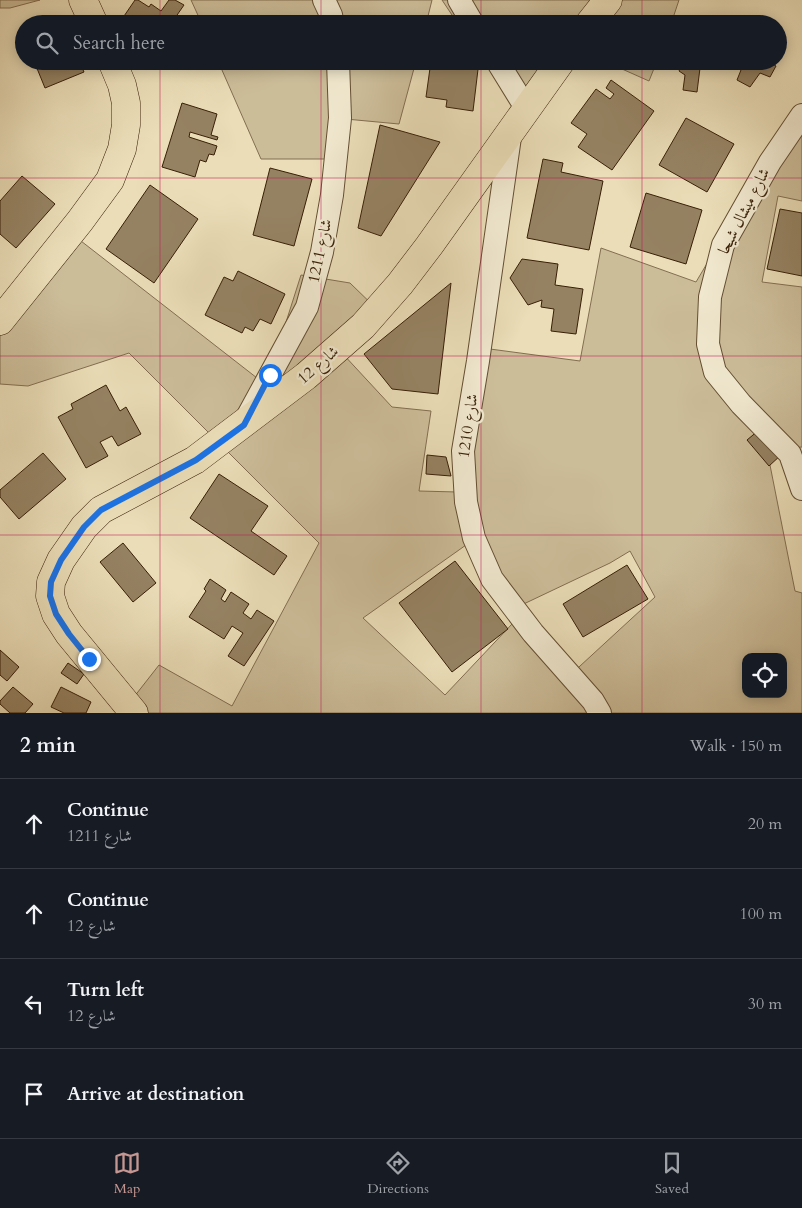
<!DOCTYPE html>
<meta charset="utf-8">
<style>
body{margin:0;font-family:Cardo,Amiri,serif;background:#20242c;color:#f1f3f6}
.controls{position:absolute;right:15px;bottom:15px;display:grid;overflow:hidden;border-radius:10px;box-shadow:0 2px 12px #0003}
.controls button{width:45px;height:45px;display:grid;place-items:center;padding:0;border:0;border-bottom:1px solid #363941;background:#171b24;color:#f1f3f6;font:25px sans-serif}
.stop{position:absolute;width:15px;height:15px;margin:-11px;border:4px solid #1a73e8;border-radius:50%;background:#fff}
.stop.end{background:#1a73e8;border-color:#fff;box-shadow:0 1px 5px #0008}
.list{margin:0;padding:0;list-style:none}
h2{display:flex;justify-content:space-between;align-items:center;height:65px;margin:0;padding:0 20px;font-size:21px}
h2 small{font-size:16px;font-weight:400;color:#9ea1a6}
.list li{display:grid;grid-template-columns:32px 1fr auto;gap:15px;align-items:center;box-sizing:border-box;height:90px;padding:0 20px;border-top:1px solid #363941}
.list b{display:block;font-size:19px;white-space:nowrap}
.list p{margin:0;font-size:16px;white-space:nowrap;color:#9ea1a6}
.list em{font-size:16px;font-style:normal;color:#9ea1a6}
.icon{flex:none;width:28px;height:28px;fill:none;stroke:currentColor;stroke-width:2;stroke-linecap:round;stroke-linejoin:round}
.map{position:relative;flex:none;width:802px;height:713px;overflow:hidden}
.search{position:absolute;background:#171b24;box-shadow:0 2px 12px #0003;left:15px;right:15px;top:15px;height:55px;display:flex;align-items:center;gap:12px;box-sizing:border-box;padding:0 18px;border-radius:28px;color:#9ea1a6;font-size:19px}
.sheet{height:425px;background:#171b24}
nav{display:flex;justify-content:space-around;align-items:center;box-sizing:border-box;height:70px;border-top:1px solid #363941;background:#171b24;font-size:14px;color:#9ea1a6}
nav a{display:grid;justify-items:center;gap:2px}
nav .on{color:#c59692}
.map>svg:first-child{display:block}
.green{fill:#ccbd99;stroke:#826e50;fill-rule:evenodd}
.building{fill:#958262;stroke:#381f06}
.lines{fill:none;stroke-linecap:round;stroke-linejoin:round}
.minor-casing{stroke:#644e32;stroke-width:24}
.major-casing{stroke:#381f06;stroke-width:29}
.minor{stroke:#f1e9d0;stroke-width:22}
.major{stroke:#eaddb7;stroke-width:28}
.route{stroke:#1a73e8;stroke-width:6}
.grid{fill:none;stroke:#c2185b;stroke-width:1;stroke-opacity:0.55}
.labels{text-anchor:middle;dominant-baseline:central;stroke-width:4.5;stroke-linejoin:round;paint-order:stroke}
.street-label{font-size:16px;fill:#381f06;stroke:#f1e9d0}
</style>
<div class="map">
<svg width="802" height="713" viewBox="0 0 802 713">
<rect width="100%" height="100%" fill="#eaddb7"/>
<filter id="stains"><feTurbulence type="fractalNoise" baseFrequency=".004" numOctaves="4"/><feColorMatrix values="0 0 0 0 .2 0 0 0 0 .09 0 0 0 0 .02 0 0 0 .5 -.17"/></filter>
<radialGradient id="worn" r=".72"><stop offset=".6" stop-color="#630" stop-opacity="0"/><stop offset="1" stop-color="#630" stop-opacity=".3"/></radialGradient>
<path class="green" d="M0 0H40L10 8H0Z
M191 0H432L426 24H202Z
M442 0H679L671 24H458Z
M218 61H416L399 124 335 118 325 159H261Z
M484 61H549L519 111Z
M604 61H657L649 81Z
M802 112V201L778 196 762 282 802 287V447L767 450 795 591 802 593V713H124L123 711 159 665 232 706 319 543 129 353 28 386 0 384V306L72 234 266 385 301 275 350 283 383 315 342 353 392 407 431 411 419 491 457 492 490 349 580 361 601 248 696 282 772 154ZM466 545 511 610 610 563 630 551 655 597 567 678 531 641 512 624 445 695 363 618ZM746 657H783V694H746Z"/>
<path class="building" d="M135 0H138L149 7 151 4 161 11 169 0H175L184 5 175 18 183 24H130L122 19Z
M762 16 777 24H758Z
M62 18 64 24H48Z
M34 61H79L84 72 45 88Z
M431 61H479L473 111 446 107 447 100 426 97Z
M684 61H705L700 68 697 92 683 90 685 75 679 71Z
M726 61H768L776 66 770 77 760 73 750 87 737 80 741 70Z
M611 80 654 111 612 170 578 147 587 134 571 123 596 89 610 99 614 94 606 88Z
M182 103 217 114 211 135 218 137 217 140 190 132 189 137 217 146 214 155 209 154 206 162 200 160 195 177 162 167Z
M686 118 734 144 707 192 659 165Z
M380 125 440 142 381 236 358 228Z
M543 159 563 163 561 172 603 181 589 250 527 238Z
M270 168 312 179 294 246 253 235Z
M22 176 55 204 16 248 0 234V201Z
M150 185 198 219 154 283 106 249Z
M646 193 702 210 686 264 630 247Z
M780 209 802 213V276L767 269Z
M522 259 558 264 555 285 583 289 576 334 551 331 554 309 541 307 542 300 528 305 510 278Z
M238 271 285 294 271 324 260 319 253 331 245 327 242 333 205 315 224 277 233 281Z
M451 283 438 394 392 389 364 354Z
M106 385 120 411 126 407 141 434 118 446 112 436 100 442 108 456 86 468 58 417 73 409 71 404Z
M759 430 781 455 769 466 747 440Z
M43 453 66 479 19 519 0 497V490Z
M427 455 446 457 451 476 426 474Z
M219 474 268 506 251 531 287 556 274 575 190 518Z
M123 543 156 583 133 602 100 562Z
M455 561 508 629 452 672 399 603Z
M627 565 648 599 583 637 563 604Z
M210 579 226 590 221 599 225 602 231 592 249 604 243 613 251 619 257 610 274 621 244 666 228 656 243 633 232 626 224 639 189 617 206 591 204 589Z
M0 650 19 667 7 681 0 675Z
M68 663 84 674 77 684 61 673Z
M13 687 33 704 25 713H10L0 704V701Z
M61 687 91 702 86 713H64L51 707Z"/>
<g class="lines">
<defs>
<path id="minor" d="M324 0 331 15 333 24
M459 0 473 24
M497 61 526 108
M802 115 770 162 723 245 710 297 708 344 715 372 741 404 790 454 802 489
M511 130 478 361 463 451 466 502 474 538 492 579 533 633 593 701 600 713
M245 421 307 307 322 252 332 195 340 118 338 61"/>
<path id="major" d="M83 0 94 24
M589 24 608 0
M0 321 80 221 110 180 122 149 126 125V103L122 85 112 61
M134 713 69 634 56 614 50 596 51 582 61 560 84 527 101 510 195 460 306 376 363 326 400 284 429 246 561 61"/>
</defs>
<use href="#minor" class="minor-casing"/>
<use href="#major" class="major-casing"/>
<use href="#minor" class="minor"/>
<use href="#major" class="major"/>
</g>
<g class="lines">
<path class="route" d="M89 659 69 634 56 614 50 596 51 582 61 560 84 527 101 510 196 460 244 425 270 375"/>
</g>
<path class="grid" d="M160 0V24M321 0V24M481 0V24M642 0V24M160 61V713M321 61V713M481 61V713M642 61V713M0 178H802M0 356H802M0 535H802"/>
<g class="labels">
<g class="street-label">
<text transform="translate(744 211) rotate(-63)">شارع ميشال شيحا</text>
<text transform="translate(320 251) rotate(-78)">شارع 1211</text>
<text transform="translate(318 365) rotate(-41)">شارع 12</text>
<text transform="translate(468 426) rotate(-82)">شارع 1210</text>
</g>
</g>
<rect width="100%" height="100%" filter="url(#stains)"/>
<rect width="100%" height="100%" fill="url(#worn)"/>
</svg>
<div class="controls">
<button><svg class="icon" aria-label="locate" viewBox="0 0 24 24"><circle cx="12" cy="12" r="6"/><path d="M12 2v4M12 18v4M2 12h4M18 12h4"/></svg></button>
</div>
<div class="stop" style="left:270px;top:375px"></div>
<div class="stop end" style="left:89px;top:659px"></div>
<div class="search"><svg class="icon" aria-label="search" viewBox="0 0 24 24"><circle cx="10" cy="10" r="6"/><path d="M15 15l6 6"/></svg>Search here</div>
</div>
<section class="sheet">
<h2>2 min<small>Walk · 150 m</small></h2>
<ul class="list">
<li><svg class="icon" aria-label="ahead" viewBox="0 0 24 24"><path d="M12 20V5M6 11l6-6 6 6"/></svg><div><b>Continue</b><p>شارع 1211</p></div><em>20 m</em></li>
<li><svg class="icon" aria-label="ahead" viewBox="0 0 24 24"><path d="M12 20V5M6 11l6-6 6 6"/></svg><div><b>Continue</b><p>شارع 12</p></div><em>100 m</em></li>
<li><svg class="icon" aria-label="left" viewBox="0 0 24 24"><path d="M17 20v-9H6M10 6l-5 5 5 5"/></svg><div><b>Turn left</b><p>شارع 12</p></div><em>30 m</em></li>
<li><svg class="icon" aria-label="arrive" viewBox="0 0 24 24"><path d="M6 21V4h12l-3 4 3 4H6"/></svg><div><b>Arrive at destination</b></div></li>
</ul>
</section>
<nav>
<a class="on"><svg class="icon" aria-label="map" viewBox="0 0 24 24"><path d="M3 6l6-2 6 2 6-2v14l-6 2-6-2-6 2zM9 4v14M15 6v14"/></svg>Map</a>
<a><svg class="icon" aria-label="directions" viewBox="0 0 24 24"><path d="M12 3l9 9-9 9-9-9zM9 14v-3h6M13 9l2 2-2 2"/></svg>Directions</a>
<a><svg class="icon" aria-label="saved" viewBox="0 0 24 24"><path d="M7 4h10v16l-5-4-5 4z"/></svg>Saved</a>
</nav>
